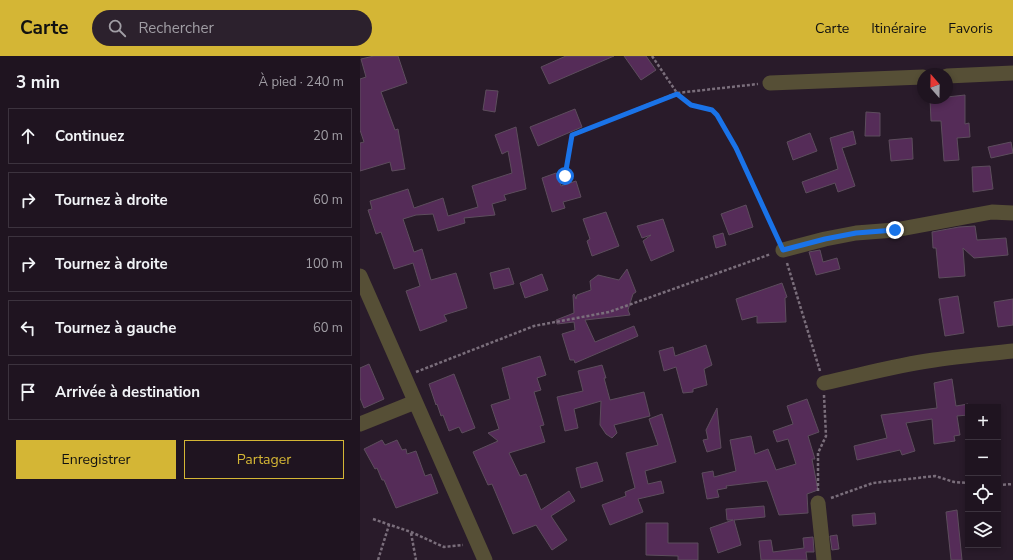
<!DOCTYPE html>
<html lang="fr">
<meta charset="utf-8">
<style>
body{margin:0;font-family:"Nunito Sans",sans-serif;background:#2c212d;color:#f1f3f6}
.controls{position:absolute;right:12px;bottom:12px;display:grid;overflow:hidden;border-radius:0px;box-shadow:0 2px 6px #0003}
.controls button{width:36px;height:36px;display:grid;place-items:center;padding:0;border:0;border-bottom:1px solid #3c333e;background:#1f1420;color:#f1f3f6;font:20px sans-serif}
.compass{position:absolute;left:557px;top:12px;width:36px;height:36px;border-radius:50%;background:#1f1420;box-shadow:0 2px 6px #0003;rotate:340deg}
.stop{position:absolute;width:12px;height:12px;margin:-9px;border:3px solid #1a73e8;border-radius:50%;background:#fff}
.stop.end{background:#1a73e8;border-color:#fff;box-shadow:0 1px 4px #0008}
.list{margin:0;padding:0;list-style:none}
h2{display:flex;justify-content:space-between;align-items:center;height:52px;margin:0;padding:0 16px;font-size:17px}
h2 small{font-size:13px;font-weight:400;color:#a19ea5}
.list li{display:grid;grid-template-columns:26px 1fr auto;gap:12px;align-items:center;box-sizing:border-box;height:56px;margin:0 8px 8px;padding:0 8px;border:1px solid #3c333e;border-radius:0px}
.list b{display:block;font-size:15px;white-space:nowrap}
.list em{font-size:13px;font-style:normal;color:#a19ea5}
.actions{display:flex;gap:8px;padding:12px 16px}
.actions a{flex:1;padding:9px 0;border:1px solid #d4b635;border-radius:0px;text-align:center;font-size:14px;color:#d4b635}
.actions .main{background:#d4b635;color:#111}
.icon{flex:none;width:22px;height:22px;fill:none;stroke:currentColor;stroke-width:2;stroke-linecap:round;stroke-linejoin:round}
.map{position:relative;flex:none;width:653px;height:504px;overflow:hidden}
header{display:flex;align-items:center;gap:24px;box-sizing:border-box;height:56px;padding:0 20px;background:#d4b635;color:#111}
header strong{font-size:19px}
nav{display:flex;gap:22px;margin-inline-start:auto;font-size:14px}
.search{width:280px;height:36px;background:#2c212d;display:flex;align-items:center;gap:10px;box-sizing:border-box;padding:0 14px;border-radius:22px;color:#a19ea5;font-size:15px}
main{display:flex}
aside{flex:1;background:#1f1420}
.map>svg:first-child{display:block}
.building{fill:#552c58;stroke:#5d4d5d}
.lines{fill:none;stroke-linecap:round;stroke-linejoin:round}
.path{stroke:#7a6e7b;stroke-width:2.5;stroke-dasharray:3 2;stroke-linecap:butt}
.minor{stroke:#564f36;stroke-width:15}
.route{stroke:#1a73e8;stroke-width:5}
</style>
<header>
<strong>Carte</strong>
<div class="search"><svg class="icon" aria-label="search" viewBox="0 0 24 24"><circle cx="10" cy="10" r="6"/><path d="M15 15l6 6"/></svg>Rechercher</div>
<nav><a>Carte</a><a>Itinéraire</a><a>Favoris</a></nav>
</header>
<main>
<aside>
<h2>3 min<small>À pied · 240 m</small></h2>
<ul class="list">
<li><svg class="icon" aria-label="ahead" viewBox="0 0 24 24"><path d="M12 20V5M6 11l6-6 6 6"/></svg><div><b>Continuez</b></div><em>20 m</em></li>
<li><svg class="icon" aria-label="right" viewBox="0 0 24 24"><path d="M7 20v-9h11M14 6l5 5-5 5"/></svg><div><b>Tournez à droite</b></div><em>60 m</em></li>
<li><svg class="icon" aria-label="right" viewBox="0 0 24 24"><path d="M7 20v-9h11M14 6l5 5-5 5"/></svg><div><b>Tournez à droite</b></div><em>100 m</em></li>
<li><svg class="icon" aria-label="left" viewBox="0 0 24 24"><path d="M17 20v-9H6M10 6l-5 5 5 5"/></svg><div><b>Tournez à gauche</b></div><em>60 m</em></li>
<li><svg class="icon" aria-label="arrive" viewBox="0 0 24 24"><path d="M6 21V4h12l-3 4 3 4H6"/></svg><div><b>Arrivée à destination</b></div></li>
</ul>
<div class="actions"><a class="main">Enregistrer</a><a>Partager</a></div>
</aside>
<div class="map">
<svg width="653" height="504" viewBox="0 0 653 504">
<rect width="100%" height="100%" fill="#291b2a"/>
<path class="building" d="M14 0H38L47 27 21 36 35 74 38 73 45 113 32 115 30 106 0 115V87L4 86 0 74V23L6 21 1 3Z
M206 0H254L189 28 181 11Z
M264 0H286L296 14 281 24Z
M126 34 138 35 135 56 123 54Z
M605 39V68L609 67 610 81 597 82 599 104 584 105 581 65H571L570 42H587V41Z
M215 53 222 71 178 90 170 71Z
M506 56 520 57V80H505Z
M156 71 166 133 144 139 146 144 132 148 135 159 104 162 105 167 78 175 73 158 56 159 43 163 54 196 62 193 71 224 96 217 107 252 84 259 87 265 60 275 46 235 60 230 53 207 34 213 21 176 16 178 8 154 12 153 10 145 48 133 54 152 83 142 88 160 118 151 112 130 152 117 148 95 142 98 135 79Z
M493 75 496 88 482 92 495 130 478 136 475 127 446 137 442 126 478 113 470 82Z
M450 77 457 95 433 104 427 86Z
M552 82 553 103 531 105 529 84Z
M651 86 653 97 631 102 628 91Z
M630 110 633 133 613 136 612 111Z
M196 117 201 130 216 125 221 141 203 146 205 152 192 156 182 122Z
M386 149 393 171 369 179 361 158Z
M246 156 259 190 232 200 227 185 230 183 223 163Z
M303 163 314 195 291 205 283 185 291 179 282 182 277 170Z
M615 170 617 184 646 182 648 199 614 202 603 192 605 220 579 222 576 192H573L572 176 599 171Z
M363 177 366 189 356 192 353 180Z
M460 194 463 206 477 202 480 213 456 219 449 196Z
M149 212 154 228 134 233 130 217Z
M267 213 276 236 273 238 268 254 270 259 225 264 235 286 274 270 278 280 215 307 214 304H210L202 278 215 274 214 266 197 268 196 264 214 257 213 239 214 238 216 243 217 239 231 234 230 225 238 219 259 224Z
M182 218 188 234 165 242 160 227Z
M422 227 427 241 425 242 426 266 397 267V260L382 264 376 243Z
M598 240 604 277 585 280 579 243Z
M653 243V269L638 271 634 246Z
M346 289 352 309 344 313 347 329 333 333V336L323 337 316 311 304 315 299 295 313 291 315 300Z
M180 300 186 319 177 322 181 334 174 336 184 369 180 370 185 386 149 397 160 420 166 418 181 454 209 435 215 445 191 460 207 484 192 494 176 469 153 478 132 428 128 429 113 396 138 385 128 377 139 373 131 349 150 343 142 312Z
M9 308 24 343 4 352 0 342V312Z
M242 309 246 322H244L250 344 284 336 290 360 254 369 257 377 252 382 246 378 240 369 241 345 214 353 218 372 205 375 197 341 223 335 218 315Z
M94 318 115 372 102 377 99 371 89 375 83 359 81 360 77 348 76 349 69 328Z
M592 323 596 350 608 348V359L597 360 600 379 594 380 595 385 574 388 572 363 546 367 555 395 542 399 540 394 497 404 494 390 527 382 521 359 577 352 574 327Z
M447 343 459 376 448 380 455 403H452L458 434 447 438 448 457 419 459 407 425 366 430 367 432 357 434 359 441 347 443 342 417 353 415 354 421 376 415 370 384 391 380 395 398 408 393 416 414 436 408 428 383 417 386 413 375 433 368 427 350Z
M357 352 361 392 347 396 343 384 348 383 346 374Z
M302 358 316 406 285 415 288 428 301 425 304 437 278 443 283 456 250 469 242 449 266 440 265 436 275 432 266 397 298 389 289 363Z
M22 384 25 389 37 384 42 394 46 393 47 398 56 395 65 420 71 418 78 437 36 452 24 424H22L17 412 15 413 4 393Z
M237 406 243 425 221 432 216 412Z
M404 450 405 461 374 464 381 489 358 497 350 472 373 464H367L366 453Z
M597 454 602 504H591L586 456Z
M515 457 516 468 493 470 492 459Z
M286 467H308V487H338V504H318V500L286 499Z
M477 479 479 493 472 494 470 480Z
M453 481 454 496H446L447 504H401L399 485 411 484 413 496 444 492 443 482Z"/>
<g class="lines">
<path class="path" d="M292 0 317 37 331 49 352 54 357 59 376 91 417 182
M205 120 212 79 317 37 398 28
M427 207 460 315
M56 316 174 270 249 256 411 198
M638 429 653 428
M458 435V397L466 380 464 339
M471 442 513 427 575 420 594 426 608 427
M13 463 51 476 84 491 103 489
M51 477 56 504
M18 504 29 469"/>
<path class="minor" d="M587 20 653 17
M410 27 563 21
M423 194 465 183 496 177 535 174 632 156 653 157
M0 220 125 504
M464 327C501 319 537 309 574 304 600 300 627 298 653 295
M0 368 55 346
M458 447 464 504"/>
</g>
<g class="lines">
<path class="route" d="M205 120 212 79 317 38 331 49 352 54 357 59 376 92 423 194 465 183 496 177 535 174"/>
</g>
</svg>
<div class="controls">
<button>+</button>
<button>−</button>
<button><svg class="icon" aria-label="locate" viewBox="0 0 24 24"><circle cx="12" cy="12" r="6"/><path d="M12 2v4M12 18v4M2 12h4M18 12h4"/></svg></button>
<button><svg class="icon" aria-label="layers" viewBox="0 0 24 24"><path d="M12 4l9 5-9 5-9-5zM3 14l9 5 9-5"/></svg></button>
</div>
<svg class="compass" viewBox="-18 -18 36 36"><path d="M0-13l5 13h-10z" fill="#e53935"/><path d="M0 13l5-13h-10z" fill="#a19ea5"/></svg>
<div class="stop" style="left:205px;top:120px"></div>
<div class="stop end" style="left:535px;top:174px"></div>
</div>
</main>
